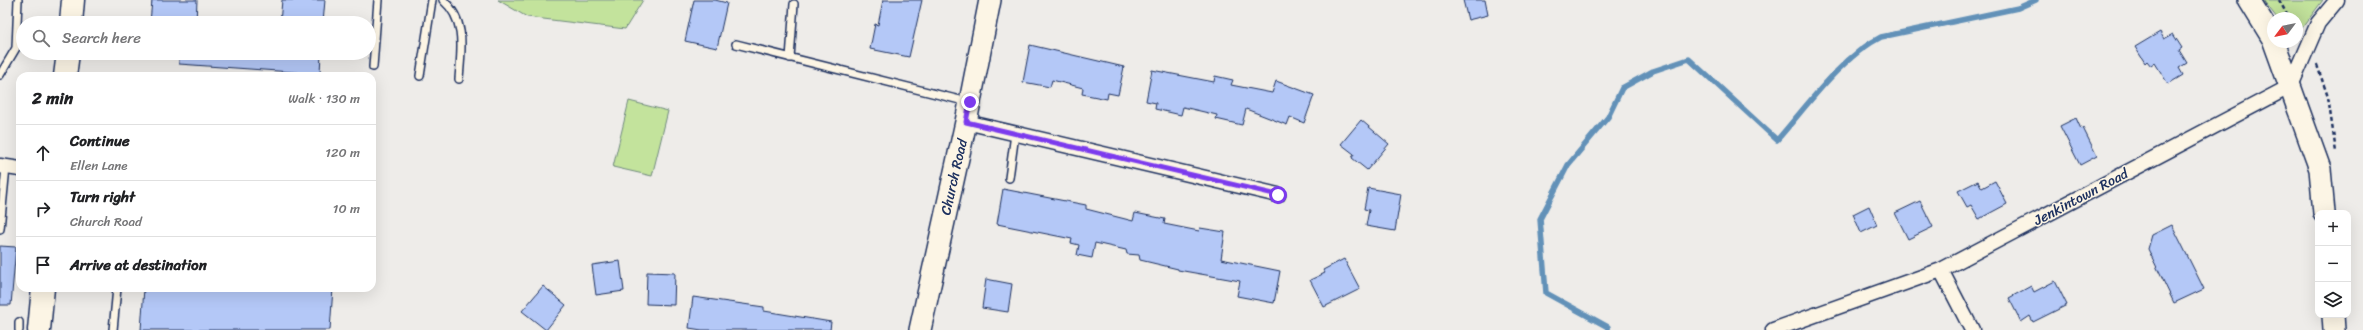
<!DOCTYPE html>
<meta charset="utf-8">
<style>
body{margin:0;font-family:Sriracha,sans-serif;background:#f6f6f6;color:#202124}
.controls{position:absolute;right:12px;bottom:12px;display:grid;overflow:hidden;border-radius:8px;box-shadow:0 4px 16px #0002}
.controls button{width:36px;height:36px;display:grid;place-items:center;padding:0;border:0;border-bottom:1px solid #e0e0e0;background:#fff;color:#202124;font:20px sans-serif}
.compass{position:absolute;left:2267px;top:12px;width:36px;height:36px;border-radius:50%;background:#fff;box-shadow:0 4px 16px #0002;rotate:238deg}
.stop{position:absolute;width:12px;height:12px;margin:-9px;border:3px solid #7c3aed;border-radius:50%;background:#fff}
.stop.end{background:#7c3aed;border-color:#fff;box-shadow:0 1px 4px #0008}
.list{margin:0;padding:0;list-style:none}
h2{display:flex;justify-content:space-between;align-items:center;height:52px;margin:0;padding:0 16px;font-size:17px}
h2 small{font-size:13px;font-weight:400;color:#757577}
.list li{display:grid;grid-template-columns:26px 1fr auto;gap:12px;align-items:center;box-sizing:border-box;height:56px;padding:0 16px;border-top:1px solid #e0e0e0}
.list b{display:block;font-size:15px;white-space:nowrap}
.list p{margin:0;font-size:13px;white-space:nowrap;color:#757577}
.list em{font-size:13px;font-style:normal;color:#757577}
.icon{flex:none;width:22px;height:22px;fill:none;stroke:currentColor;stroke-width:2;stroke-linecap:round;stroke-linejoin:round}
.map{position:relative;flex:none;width:2363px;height:330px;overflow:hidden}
.search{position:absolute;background:#fff;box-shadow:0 4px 16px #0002;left:16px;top:16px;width:360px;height:44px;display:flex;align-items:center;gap:10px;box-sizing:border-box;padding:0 14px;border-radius:22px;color:#757577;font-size:15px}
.panel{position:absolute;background:#fff;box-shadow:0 4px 16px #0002;left:16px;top:72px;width:360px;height:220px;border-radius:12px}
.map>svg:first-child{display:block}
.green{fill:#c3e39c;stroke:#6f897d}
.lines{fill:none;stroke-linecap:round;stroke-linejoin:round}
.stream{stroke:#6291b8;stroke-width:5.5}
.building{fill:#b4c8f7;stroke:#1b2f5e}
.lane-casing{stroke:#1b2f5e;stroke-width:10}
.street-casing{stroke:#1b2f5e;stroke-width:17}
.secondary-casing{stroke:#1b2f5e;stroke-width:24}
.primary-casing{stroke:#1b2f5e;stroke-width:25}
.path{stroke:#1b2f5e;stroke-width:2.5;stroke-dasharray:4 3;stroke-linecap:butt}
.lane{stroke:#fcf5e5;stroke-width:7}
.street{stroke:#fcf5e5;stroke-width:14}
.secondary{stroke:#fcf5e5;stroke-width:21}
.primary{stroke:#fcf5e5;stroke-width:22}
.route{stroke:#7c3aed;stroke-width:5}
.labels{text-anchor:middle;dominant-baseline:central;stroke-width:3;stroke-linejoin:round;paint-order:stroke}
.street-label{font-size:14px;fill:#1b2f5e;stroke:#fcf5e5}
</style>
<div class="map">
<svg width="2363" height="330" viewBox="0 0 2363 330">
<rect width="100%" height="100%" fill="#eeece9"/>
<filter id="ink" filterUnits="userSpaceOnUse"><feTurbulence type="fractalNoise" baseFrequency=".025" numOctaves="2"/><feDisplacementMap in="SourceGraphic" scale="8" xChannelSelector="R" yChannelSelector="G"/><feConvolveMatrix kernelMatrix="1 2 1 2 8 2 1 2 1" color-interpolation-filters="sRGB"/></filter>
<g filter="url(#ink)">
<path class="green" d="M498 0H643L625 29 527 17Z
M2263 0H2323L2302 28H2297V18H2277Z
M629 101 668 111 652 176 613 167Z"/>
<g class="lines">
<path class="stream" d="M1608 330V327L1546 293 1540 219 1568 165 1608 117 1622 88 1653 71 1689 59 1777 140C1807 106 1841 57 1881 37L2018 8 2036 0"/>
</g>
<path class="building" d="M152 0H197L196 23H150Z
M282 0H325L323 23H280Z
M694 0H715L727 3 717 48 685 41Z
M883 0H922L909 57 870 49 875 24 878 25Z
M1463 0H1485L1488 15 1468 20Z
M2160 32 2164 39 2173 34 2182 48 2179 50 2187 63 2179 68 2183 75 2168 84 2155 63 2151 66 2147 61 2145 63 2135 47Z
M1030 45 1124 67 1118 95 1108 93 1107 99 1082 94 1083 88 1052 80 1050 87 1023 82Z
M179 53H321L320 74 179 64Z
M1152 70 1214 82 1215 76 1233 80 1231 85 1272 93 1276 81 1314 95 1304 123 1290 117 1287 125 1246 109 1242 125 1216 119 1217 115 1183 107 1181 115 1155 109 1156 103 1146 101Z
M2076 118 2081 129 2083 128 2097 156 2080 165 2060 126Z
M1361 120 1389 144 1367 170 1352 158 1354 154 1341 144Z
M1978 181 1982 188 1995 181 2007 204 1979 219 1971 205 1967 207 1958 191Z
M1368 188 1401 194 1395 231 1366 226 1369 210 1364 209Z
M1003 189 1086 205V209L1133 221 1135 213 1165 219 1164 224 1199 231 1200 228 1225 232 1221 259 1280 271 1274 303 1237 296 1240 281 1178 270V269L1140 260 1139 255 1127 254 1126 250 1095 243 1092 258 1077 255 1079 245 1071 243 1072 239 997 224Z
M1920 201 1933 227 1908 239 1895 213Z
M1869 206 1877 225 1861 233 1853 214Z
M2172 225 2204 289 2174 303 2148 249 2152 235Z
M0 246 16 247 11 305H0Z
M1344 259 1360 289 1324 307 1310 280 1325 273 1323 270Z
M620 261 624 291 596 295 592 265Z
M647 272 675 273 674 305 646 304Z
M986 279 1012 284 1008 312 982 308Z
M2055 281 2067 305 2033 322 2030 316 2021 322 2009 298 2031 286 2034 292Z
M543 286 566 305 546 330 522 311Z
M144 288H333L330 330H141Z
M693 297 764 307V311L831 322 830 330H702L689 328Z"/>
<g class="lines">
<defs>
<path id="lane" d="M443 0C467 21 461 50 459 79
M736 44 968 102
M790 58 794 4
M373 67 378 0
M0 75 16 48 18 0
M420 76 432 0
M1009 178 1015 134
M0 229 6 167
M19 330V322
M113 330 117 288"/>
<path id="street" d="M966 122 1278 195
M0 166 20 169
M1941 270 1972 330
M1773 330 1941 270 2291 86 2318 23 2337 0"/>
<path id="secondary" d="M2249 0 2273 39
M2274 42 2320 169 2324 213
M2333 315 2334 330
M920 330 966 122 990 0"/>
<path id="primary" d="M71 23 73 0
M65 76 68 53
M39 330 43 288"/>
</defs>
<use href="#lane" class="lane-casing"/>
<use href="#street" class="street-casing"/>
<use href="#secondary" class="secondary-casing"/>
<use href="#primary" class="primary-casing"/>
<path class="path" d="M2279 0 2289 18
M2317 65 2328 97 2336 152
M2348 294 2349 303"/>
<use href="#lane" class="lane"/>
<use href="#street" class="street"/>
<use href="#secondary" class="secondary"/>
<use href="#primary" class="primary"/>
</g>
</g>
<g class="lines" filter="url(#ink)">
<path class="route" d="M970 102 966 122 1278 195"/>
</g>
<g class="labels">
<g class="street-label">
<text transform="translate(954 177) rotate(-77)">Church Road</text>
<text transform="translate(2081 197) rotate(-28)">Jenkintown Road</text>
</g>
</g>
</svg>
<div class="controls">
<button>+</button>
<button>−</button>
<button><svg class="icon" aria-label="layers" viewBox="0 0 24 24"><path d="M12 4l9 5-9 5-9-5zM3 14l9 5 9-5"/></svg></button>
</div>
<svg class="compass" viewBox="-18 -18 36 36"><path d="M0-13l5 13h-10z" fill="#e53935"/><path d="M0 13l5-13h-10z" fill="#757577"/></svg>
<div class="stop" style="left:1278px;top:195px"></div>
<div class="stop end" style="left:970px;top:102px"></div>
<div class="search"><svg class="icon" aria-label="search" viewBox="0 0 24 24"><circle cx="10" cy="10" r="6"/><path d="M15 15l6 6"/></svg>Search here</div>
<section class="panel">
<h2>2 min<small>Walk · 130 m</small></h2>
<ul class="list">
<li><svg class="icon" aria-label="ahead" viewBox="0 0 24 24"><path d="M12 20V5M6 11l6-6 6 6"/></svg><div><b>Continue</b><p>Ellen Lane</p></div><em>120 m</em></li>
<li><svg class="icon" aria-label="right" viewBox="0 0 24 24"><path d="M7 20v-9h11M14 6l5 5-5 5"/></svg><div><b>Turn right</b><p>Church Road</p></div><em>10 m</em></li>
<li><svg class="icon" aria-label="arrive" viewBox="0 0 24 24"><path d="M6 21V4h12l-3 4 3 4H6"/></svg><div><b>Arrive at destination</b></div></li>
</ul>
</section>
</div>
